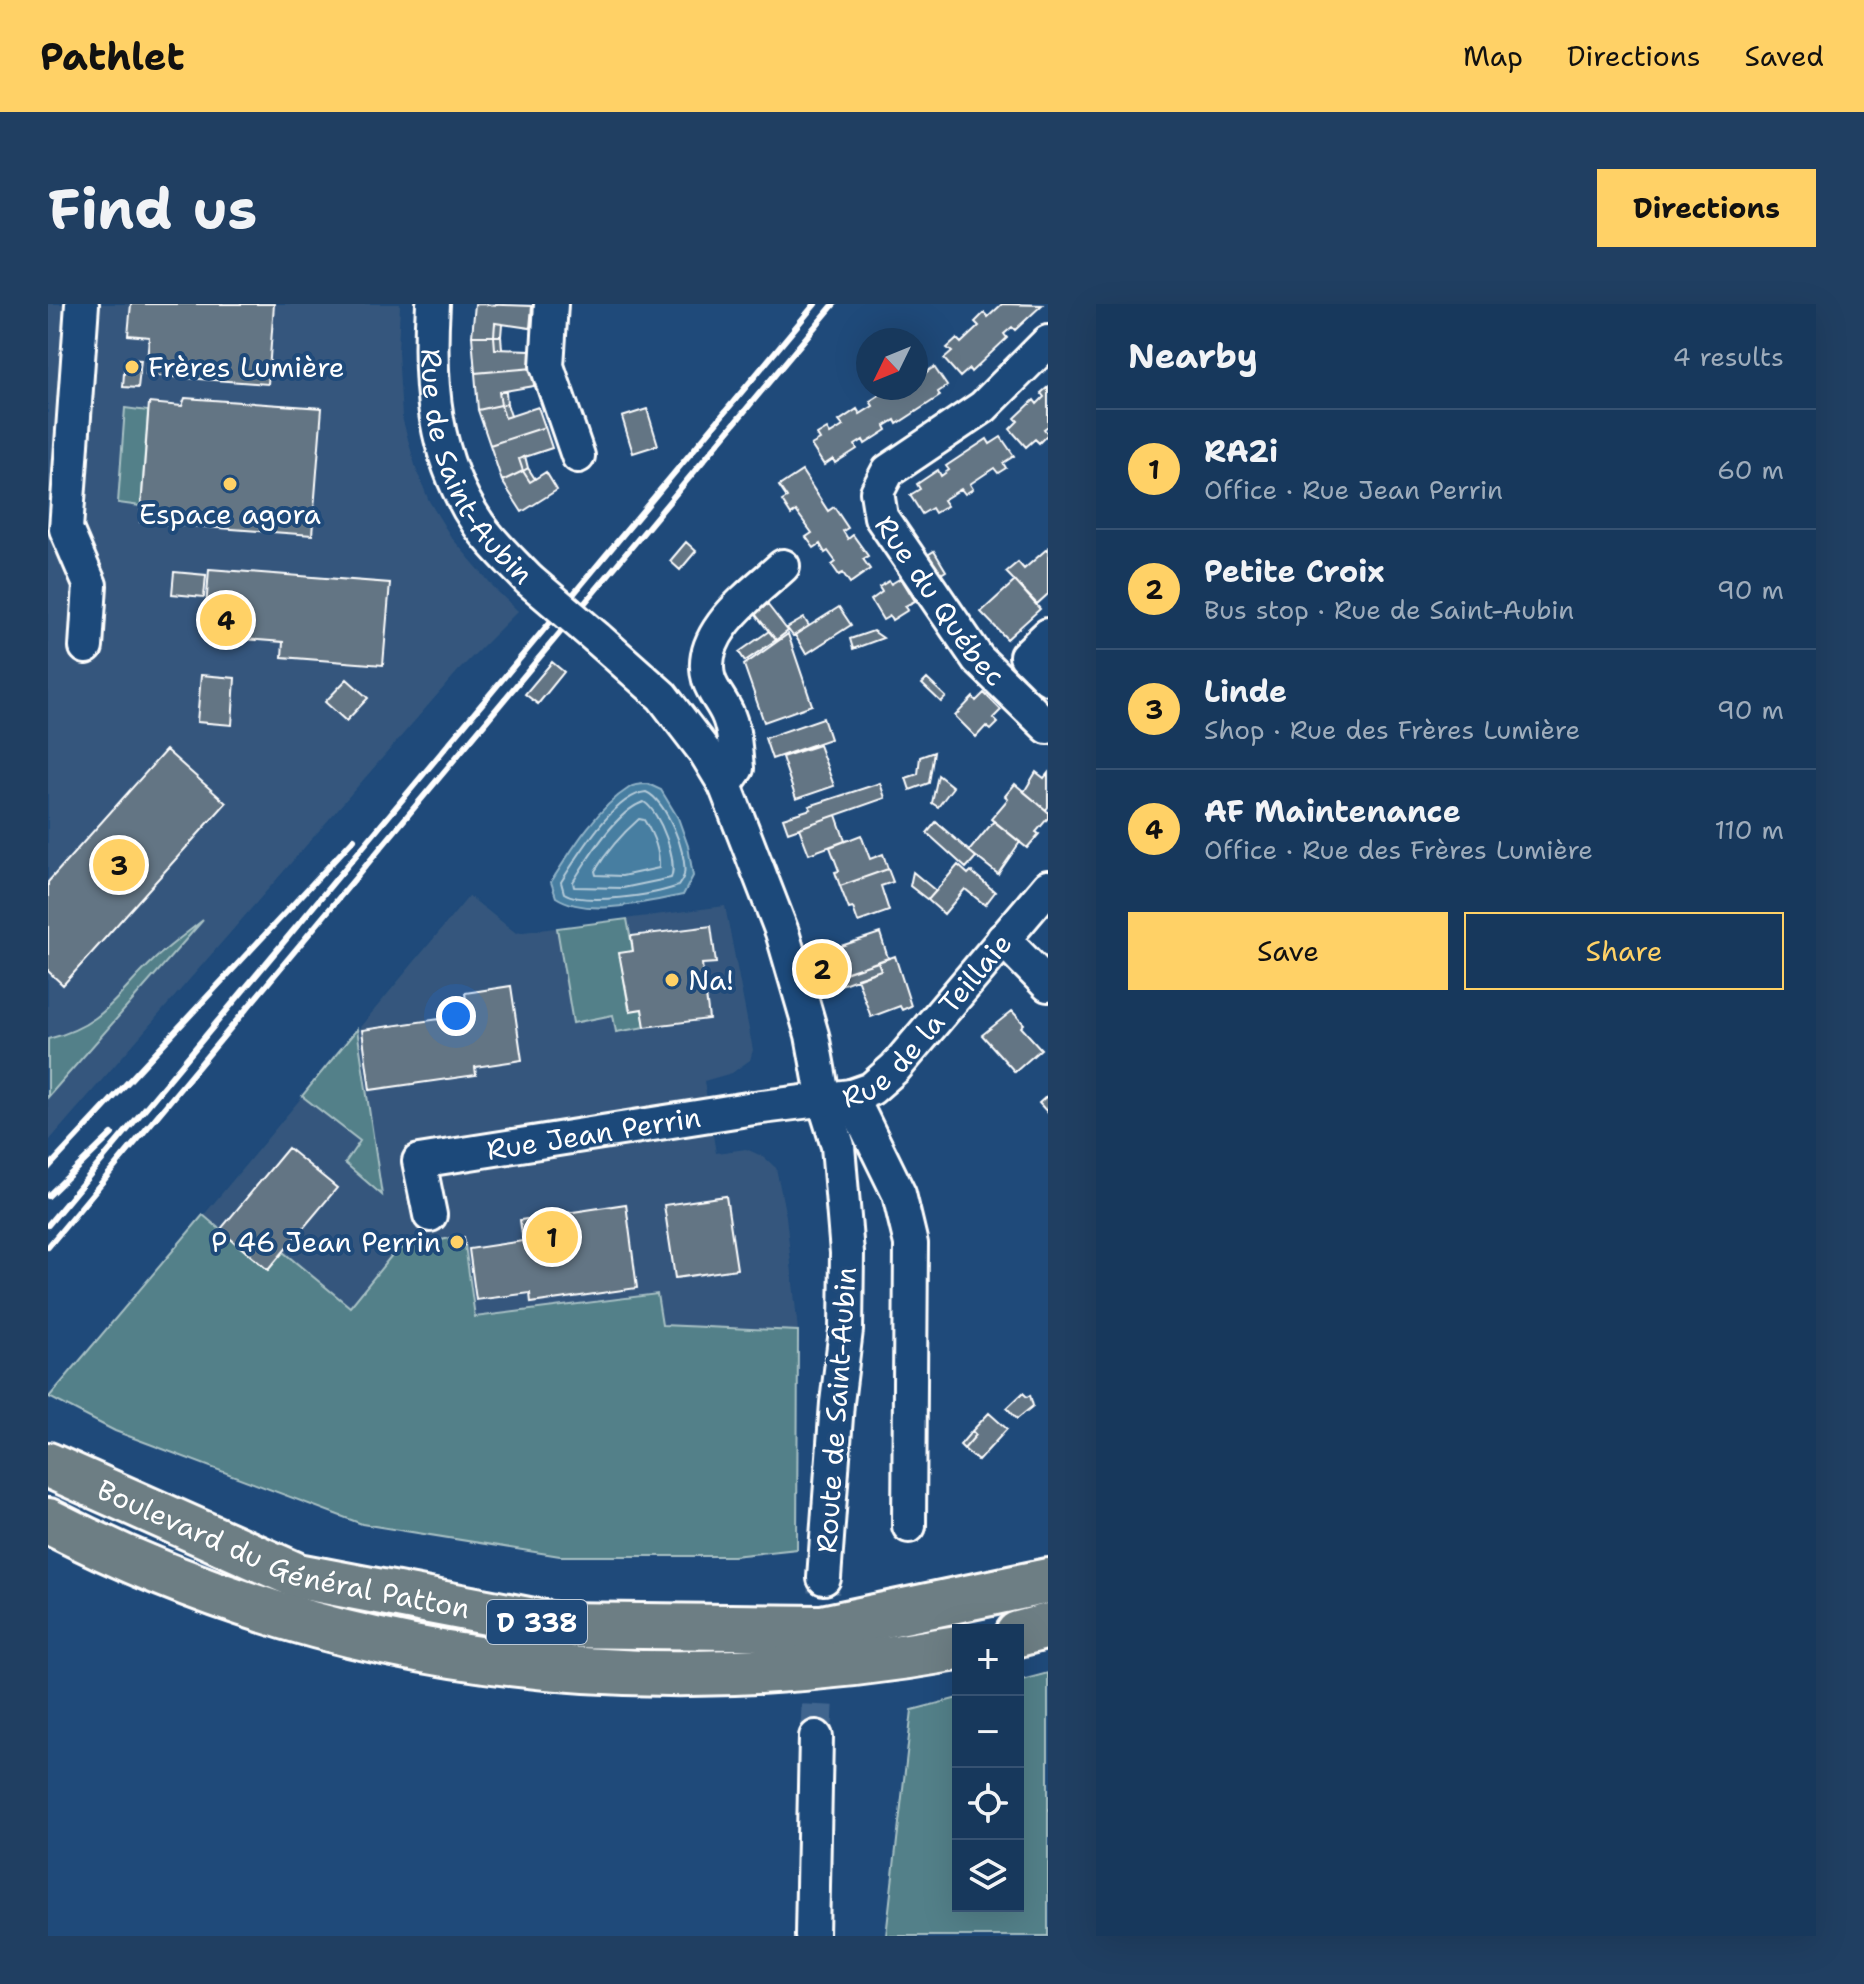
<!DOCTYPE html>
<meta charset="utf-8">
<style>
body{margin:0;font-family:"Shantell Sans",sans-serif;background:#203f62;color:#f1f3f6}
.controls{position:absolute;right:24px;bottom:24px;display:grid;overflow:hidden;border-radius:0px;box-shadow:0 8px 32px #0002}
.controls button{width:72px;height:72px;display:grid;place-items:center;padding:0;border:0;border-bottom:2px solid #365272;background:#17385c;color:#f1f3f6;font:40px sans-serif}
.compass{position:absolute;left:808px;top:24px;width:72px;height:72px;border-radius:50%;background:#17385c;box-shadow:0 8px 32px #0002;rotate:227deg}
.you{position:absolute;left:408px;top:712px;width:28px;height:28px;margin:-20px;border:6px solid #fff;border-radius:50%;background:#1a73e8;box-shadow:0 0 0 12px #1a73e833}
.badge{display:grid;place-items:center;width:52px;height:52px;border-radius:50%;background:#ffd166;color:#111;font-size:26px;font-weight:700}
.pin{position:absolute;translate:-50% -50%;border:4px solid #fff;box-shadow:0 2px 8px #0006}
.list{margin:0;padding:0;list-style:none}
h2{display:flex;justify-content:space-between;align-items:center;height:104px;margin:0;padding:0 32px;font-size:34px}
h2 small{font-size:26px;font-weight:400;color:#9eacbb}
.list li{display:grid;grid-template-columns:52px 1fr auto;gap:24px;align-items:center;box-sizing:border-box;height:120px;padding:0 32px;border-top:2px solid #365272}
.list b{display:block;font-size:30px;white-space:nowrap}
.list p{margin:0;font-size:26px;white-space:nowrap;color:#9eacbb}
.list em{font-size:26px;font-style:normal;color:#9eacbb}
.actions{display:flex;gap:16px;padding:24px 32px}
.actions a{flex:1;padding:18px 0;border:2px solid #ffd166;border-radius:0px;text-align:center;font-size:28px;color:#ffd166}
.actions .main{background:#ffd166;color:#111}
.icon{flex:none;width:44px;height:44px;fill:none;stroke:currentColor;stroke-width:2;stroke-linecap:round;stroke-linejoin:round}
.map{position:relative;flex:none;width:1000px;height:1632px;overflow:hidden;border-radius:0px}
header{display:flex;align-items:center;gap:48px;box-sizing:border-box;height:112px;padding:0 40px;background:#ffd166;color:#111}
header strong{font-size:38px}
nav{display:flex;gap:44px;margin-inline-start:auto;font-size:28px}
.intro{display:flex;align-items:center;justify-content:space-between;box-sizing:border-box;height:192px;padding:0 48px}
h1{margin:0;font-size:56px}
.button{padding:20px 36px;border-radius:0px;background:#ffd166;color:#111;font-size:28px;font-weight:700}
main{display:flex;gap:48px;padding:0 48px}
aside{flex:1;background:#17385c;border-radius:0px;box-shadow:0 8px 32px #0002}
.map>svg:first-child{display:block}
.built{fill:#34577d}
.green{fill:#528089;stroke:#a8c0c4;stroke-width:2}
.water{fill:#467ea1;stroke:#90b2c7;stroke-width:2}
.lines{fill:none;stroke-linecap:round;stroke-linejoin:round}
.shore{stroke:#b5cbd9;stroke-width:2}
.building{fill:#647584;stroke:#fff;stroke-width:2}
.minor-tunnel{stroke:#41658e;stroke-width:32;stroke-dasharray:32 16;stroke-linecap:butt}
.minor-casing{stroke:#fff;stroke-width:38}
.highway-casing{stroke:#fff;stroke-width:50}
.minor{stroke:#1f4a7a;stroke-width:32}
.highway{stroke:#6d7e84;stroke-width:44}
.rail{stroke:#fff;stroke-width:6}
.minor-bridge-casing{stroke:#fff;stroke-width:38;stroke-linecap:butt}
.minor-bridge{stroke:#1f4a7a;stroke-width:32}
.poi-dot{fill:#ffd166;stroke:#1f4a7a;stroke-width:3}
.labels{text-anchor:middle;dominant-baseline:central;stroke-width:8;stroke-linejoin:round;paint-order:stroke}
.shield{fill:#1f4a7a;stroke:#bcc9d7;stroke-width:2}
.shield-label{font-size:26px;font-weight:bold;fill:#fff}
.poi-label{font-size:28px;fill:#fff;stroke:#1f4a7a;text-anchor:start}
.street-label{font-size:28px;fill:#fff;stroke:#1f4a7a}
</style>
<header>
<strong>Pathlet</strong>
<nav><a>Map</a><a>Directions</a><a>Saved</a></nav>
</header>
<div class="intro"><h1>Find us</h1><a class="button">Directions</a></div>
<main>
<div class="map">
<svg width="1000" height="1632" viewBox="0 0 1000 1632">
<rect width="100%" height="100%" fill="#1f4a7a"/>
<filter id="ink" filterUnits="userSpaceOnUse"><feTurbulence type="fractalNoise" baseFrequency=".0125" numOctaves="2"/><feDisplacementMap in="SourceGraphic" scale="16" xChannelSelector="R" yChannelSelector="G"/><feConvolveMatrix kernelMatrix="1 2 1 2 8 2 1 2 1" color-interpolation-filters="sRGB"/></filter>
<g filter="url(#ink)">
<path class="built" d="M0 0H352L350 48 354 113 368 165 381 197 403 233 449 287 470 307 410 367 0 838Z
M421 592 468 629 677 602 705 746 702 756 684 769 656 777 668 849 698 845 716 853 728 864 738 912 750 1027 749 1245 685 1252H512L314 1220 67 1127 1 1093 101 977Z"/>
<path class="green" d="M77 104 100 107 93 202 70 199Z
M579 615 585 647 572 650 581 706 594 705 597 723 568 728 565 711 525 719 509 624Z
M155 616 0 793V735C57 721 68 691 107 655 122 641 139 629 155 616Z
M309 725 334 891 297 859 312 837 254 792Z
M155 911 220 966 235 948 302 1003 348 946 402 934 403 943 417 941 427 1013 609 990 614 1021 750 1027 749 1245 685 1252H512L314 1220 67 1127 1 1093Z
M1000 1369V1632H838L864 1406 910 1394V1602H970V1377Z"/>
<path class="water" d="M600 480 613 486 630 514 640 542 645 572 635 591C598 598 540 614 508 593L503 578C524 545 548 505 581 484 586 480 594 480 600 480Z"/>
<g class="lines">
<path class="shore" d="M598 488C618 496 640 550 636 571 635 575 632 579 630 582 606 591 537 602 516 589L513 578C530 552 566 491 598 488Z
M596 498C612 508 630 556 623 574L575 584 526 583 525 578C539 555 570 505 596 498Z
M591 515 596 516C605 530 612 547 611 564L574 572 548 571 547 567C559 547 574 530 591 515Z"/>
</g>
<path class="building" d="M226 0 220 80 98 71 101 33 80 31 83 0Z
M427 0 484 2 482 24 447 19 446 32H424Z
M954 0 994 1 967 26 964 23 956 30 959 34 923 68 921 65 912 73 896 55 904 48 899 44 909 35 913 39 931 22 927 18 936 9 940 13Z
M447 19 454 20 453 32H446Z
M424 32H446L447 45 483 46 485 64 427 69Z
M446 32H453L454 45H447Z
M77 55 93 56 90 84 75 83Z
M874 63 877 69 886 63 899 82 890 88 892 92 849 120 847 116 837 122 839 126 817 140 815 136 807 141 809 145 787 159 785 155 776 161 763 141 772 136 769 131 779 125 782 130 795 122 791 117 809 105 812 110 825 102 822 97 841 85 844 90 853 84H868V67Z
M485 64 486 82 451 88 453 101 430 106 427 69Z
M1000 83V122L996 125 1000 130 991 139 987 135 978 143 962 125 970 117 967 114 986 96 989 100 996 93 993 89Z
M451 88H458L459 100 453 101Z
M137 94 274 104 264 231 92 218 101 99 134 102Z
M459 100 463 112 457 114 453 101Z
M453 101 457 114 490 103 497 123 442 141 430 106Z
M599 105 610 141 585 149 574 113Z
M497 123 504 144 471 155 475 167 454 177 442 141Z
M953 133 966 152 955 159 958 164 950 169 946 164 922 180 925 185 917 190 913 185 895 196 899 202 887 209 884 204 874 210 862 191 872 185 869 180 890 166 893 172 901 166 898 162 939 135 942 140Z
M477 152 480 164 475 167 471 155Z
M480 164 487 175 482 178 475 167Z
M475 167 482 178 498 168 509 186 474 208 454 177Z
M754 167 780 207 786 203 800 224 795 227 800 235 805 231 820 252 815 255 822 265 802 279 795 269 791 271 784 261 788 258 780 247 777 249 772 240 766 244 758 233 764 229 748 207 743 211 734 197 739 194 731 182Z
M638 238 648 247 632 266 622 257Z
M1000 244V290L989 300 958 268 970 258 976 265Z
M886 247 898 267 888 273 875 254Z
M161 265 342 279 335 361 234 353 235 338 156 332Z
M126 268 158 271 156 293 124 290Z
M853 274 867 297 857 302 860 306 844 316 842 312 835 316 823 296 834 288 831 283 841 277 843 280Z
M967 277 992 305 959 335 933 308Z
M719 300 740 327 728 336 707 310Z
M791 303 803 321 758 350 747 331Z
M756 314 761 322 745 332 739 324Z
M721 327 728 336 697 357 691 348Z
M825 327 835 334 805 345 802 335Z
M740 330 764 401 716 418 696 361Z
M504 358 516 368 490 400 477 390Z
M153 371 187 374 184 421 149 418Z
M299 375 320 394 298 417 277 398Z
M879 375 898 393 893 398 874 380Z
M936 389 953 406 945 414 950 419 943 426 938 422 928 433 907 412 925 393 928 397Z
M775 414 782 435 724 455 717 434Z
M771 441 786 482 748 495 734 453Z
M118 446 178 499 15 681 0 667V578Z
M886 448 881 479 862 486 858 474 870 470 872 453Z
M988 468 996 474 1000 469V503L998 506 976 488Z
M890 471 905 483 890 503 884 499Z
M832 479 837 494 740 528 735 514 763 505 761 502Z
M967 480 1000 508V514L988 528 991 530 979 544 943 515 960 495 957 492Z
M788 511 797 537 761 550 751 524Z
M946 517 972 538 950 570 921 547Z
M888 518 928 553 918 564 879 529Z
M813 531 822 555 835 550 840 565 792 582 787 568 791 567 782 543Z
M910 561 920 570 923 567 947 588 937 601 917 585 896 610 880 596Z
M840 565 845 578 833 582 841 607 810 618 805 604 801 605 792 582Z
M865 568 888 587 880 596 862 582Z
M663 622 668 659 654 660 661 715 597 723 594 705 582 707 571 649 585 647 583 632Z
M832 629 840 654 792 671 784 645Z
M847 652 863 702 854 706 852 702 823 713 809 674 833 666 830 658Z
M779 655 783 667 778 669 774 656Z
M830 658 833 666 790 682 787 672Z
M463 682 474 756 427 763 428 771 322 786 314 726 420 711 417 689Z
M964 707 976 720 973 723 993 745 967 768 934 731Z
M1000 791V809L991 799Z
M240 844 289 884 220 966 172 926Z
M678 892 689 965 627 974 616 901Z
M578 900 589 984 483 999 482 989 428 996 421 945 475 937 472 916Z
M416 933 417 941 403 943 402 934Z
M975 1089 979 1093 982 1091 985 1102 969 1115 959 1104Z
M941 1109 959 1125 930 1157 916 1145 928 1131 924 1127Z
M924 1127 928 1131 916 1145 912 1141Z"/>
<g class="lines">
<path class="minor-tunnel" d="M768 1433 776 1274"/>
<defs>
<g id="minor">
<path d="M34 0 18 225 42 281 38 343"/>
<path id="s1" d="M385 0C380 78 385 154 431 221 445 241 464 258 481 276"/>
<path d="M503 0 499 62 530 152"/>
<path id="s2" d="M1000 38 935 103 840 167 829 188 833 213 930 355 1000 423"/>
<path d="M1000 331 978 352 1000 374"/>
<path d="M549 334 614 392 657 448 677 481 734 628 764 731 776 797 790 842 799 949 798 1026 789 1099 776 1274"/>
<path d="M677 481 689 464C687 446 687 425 679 409 674 398 665 388 661 376 647 329 706 289 735 262"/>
<path d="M955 635 1000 681"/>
<path d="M803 792 851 890 863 940 861 1222"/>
<path id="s3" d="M382 911 371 857 706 804 803 792 823 785 847 764 1000 583"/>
<path d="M764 1632 768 1433"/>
</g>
<g id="highway">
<path id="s4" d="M0 1161 250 1272 507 1321 774 1324 1000 1277"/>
<path d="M0 1217C288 1365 593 1400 910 1344"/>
<path d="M970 1330 1000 1322"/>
</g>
</defs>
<use href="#minor" class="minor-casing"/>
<use href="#highway" class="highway-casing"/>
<use href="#minor" class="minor"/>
<use href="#highway" class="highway"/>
<path class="rail" d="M0 864 306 535
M0 892 64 830
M0 921 767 0
M0 943 786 0"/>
<defs>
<path id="minor-bridge" d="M481 276 549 334"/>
</defs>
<use href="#minor-bridge" class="minor-bridge-casing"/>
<use href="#minor-bridge" class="minor-bridge"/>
</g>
</g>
<g class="poi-dot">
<circle cx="84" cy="63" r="8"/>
<circle cx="182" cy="180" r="8"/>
<circle cx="624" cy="676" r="8"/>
<circle cx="409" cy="938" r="8"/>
</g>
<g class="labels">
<rect class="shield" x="439" y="1296" width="100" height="44" rx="6"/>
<g class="shield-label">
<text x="489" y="1318">D 338</text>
</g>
<g class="poi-label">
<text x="100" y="63">Frères Lumière</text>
<text x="182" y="210" text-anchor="middle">Espace agora</text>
<text x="640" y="676">Na!</text>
<text x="393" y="938" text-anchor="end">P 46 Jean Perrin</text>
</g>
<g class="street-label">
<text stroke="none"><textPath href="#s1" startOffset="174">Rue de Saint-Aubin</textPath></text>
<text stroke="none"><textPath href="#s2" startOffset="358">Rue du Québec</textPath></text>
<text stroke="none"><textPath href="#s3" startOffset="600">Rue de la Teillaie</textPath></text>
<text stroke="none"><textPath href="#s3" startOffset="232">Rue Jean Perrin</textPath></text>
<text transform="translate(788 1106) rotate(-86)">Route de Saint-Aubin</text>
<text stroke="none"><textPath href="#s4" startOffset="252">Boulevard du Général Patton</textPath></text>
</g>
</g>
</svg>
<div class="controls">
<button>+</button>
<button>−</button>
<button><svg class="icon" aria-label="locate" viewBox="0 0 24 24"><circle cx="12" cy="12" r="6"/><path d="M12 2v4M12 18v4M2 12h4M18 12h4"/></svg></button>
<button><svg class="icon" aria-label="layers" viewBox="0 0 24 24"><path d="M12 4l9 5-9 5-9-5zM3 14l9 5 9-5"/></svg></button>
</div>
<svg class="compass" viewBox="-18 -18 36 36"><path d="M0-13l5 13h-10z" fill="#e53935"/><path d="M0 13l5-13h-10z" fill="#9eacbb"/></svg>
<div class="you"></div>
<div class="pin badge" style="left:504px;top:933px">1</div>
<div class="pin badge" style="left:774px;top:665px">2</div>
<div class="pin badge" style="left:71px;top:561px">3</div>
<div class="pin badge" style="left:178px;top:316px">4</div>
</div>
<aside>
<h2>Nearby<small>4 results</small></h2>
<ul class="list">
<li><span class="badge">1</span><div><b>RA2i</b><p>Office · Rue Jean Perrin</p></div><em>60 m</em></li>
<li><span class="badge">2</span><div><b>Petite Croix</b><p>Bus stop · Rue de Saint-Aubin</p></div><em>90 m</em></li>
<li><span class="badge">3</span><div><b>Linde</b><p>Shop · Rue des Frères Lumière</p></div><em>90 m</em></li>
<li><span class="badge">4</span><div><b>AF Maintenance</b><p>Office · Rue des Frères Lumière</p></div><em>110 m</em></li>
</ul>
<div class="actions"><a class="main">Save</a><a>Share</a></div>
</aside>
</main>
